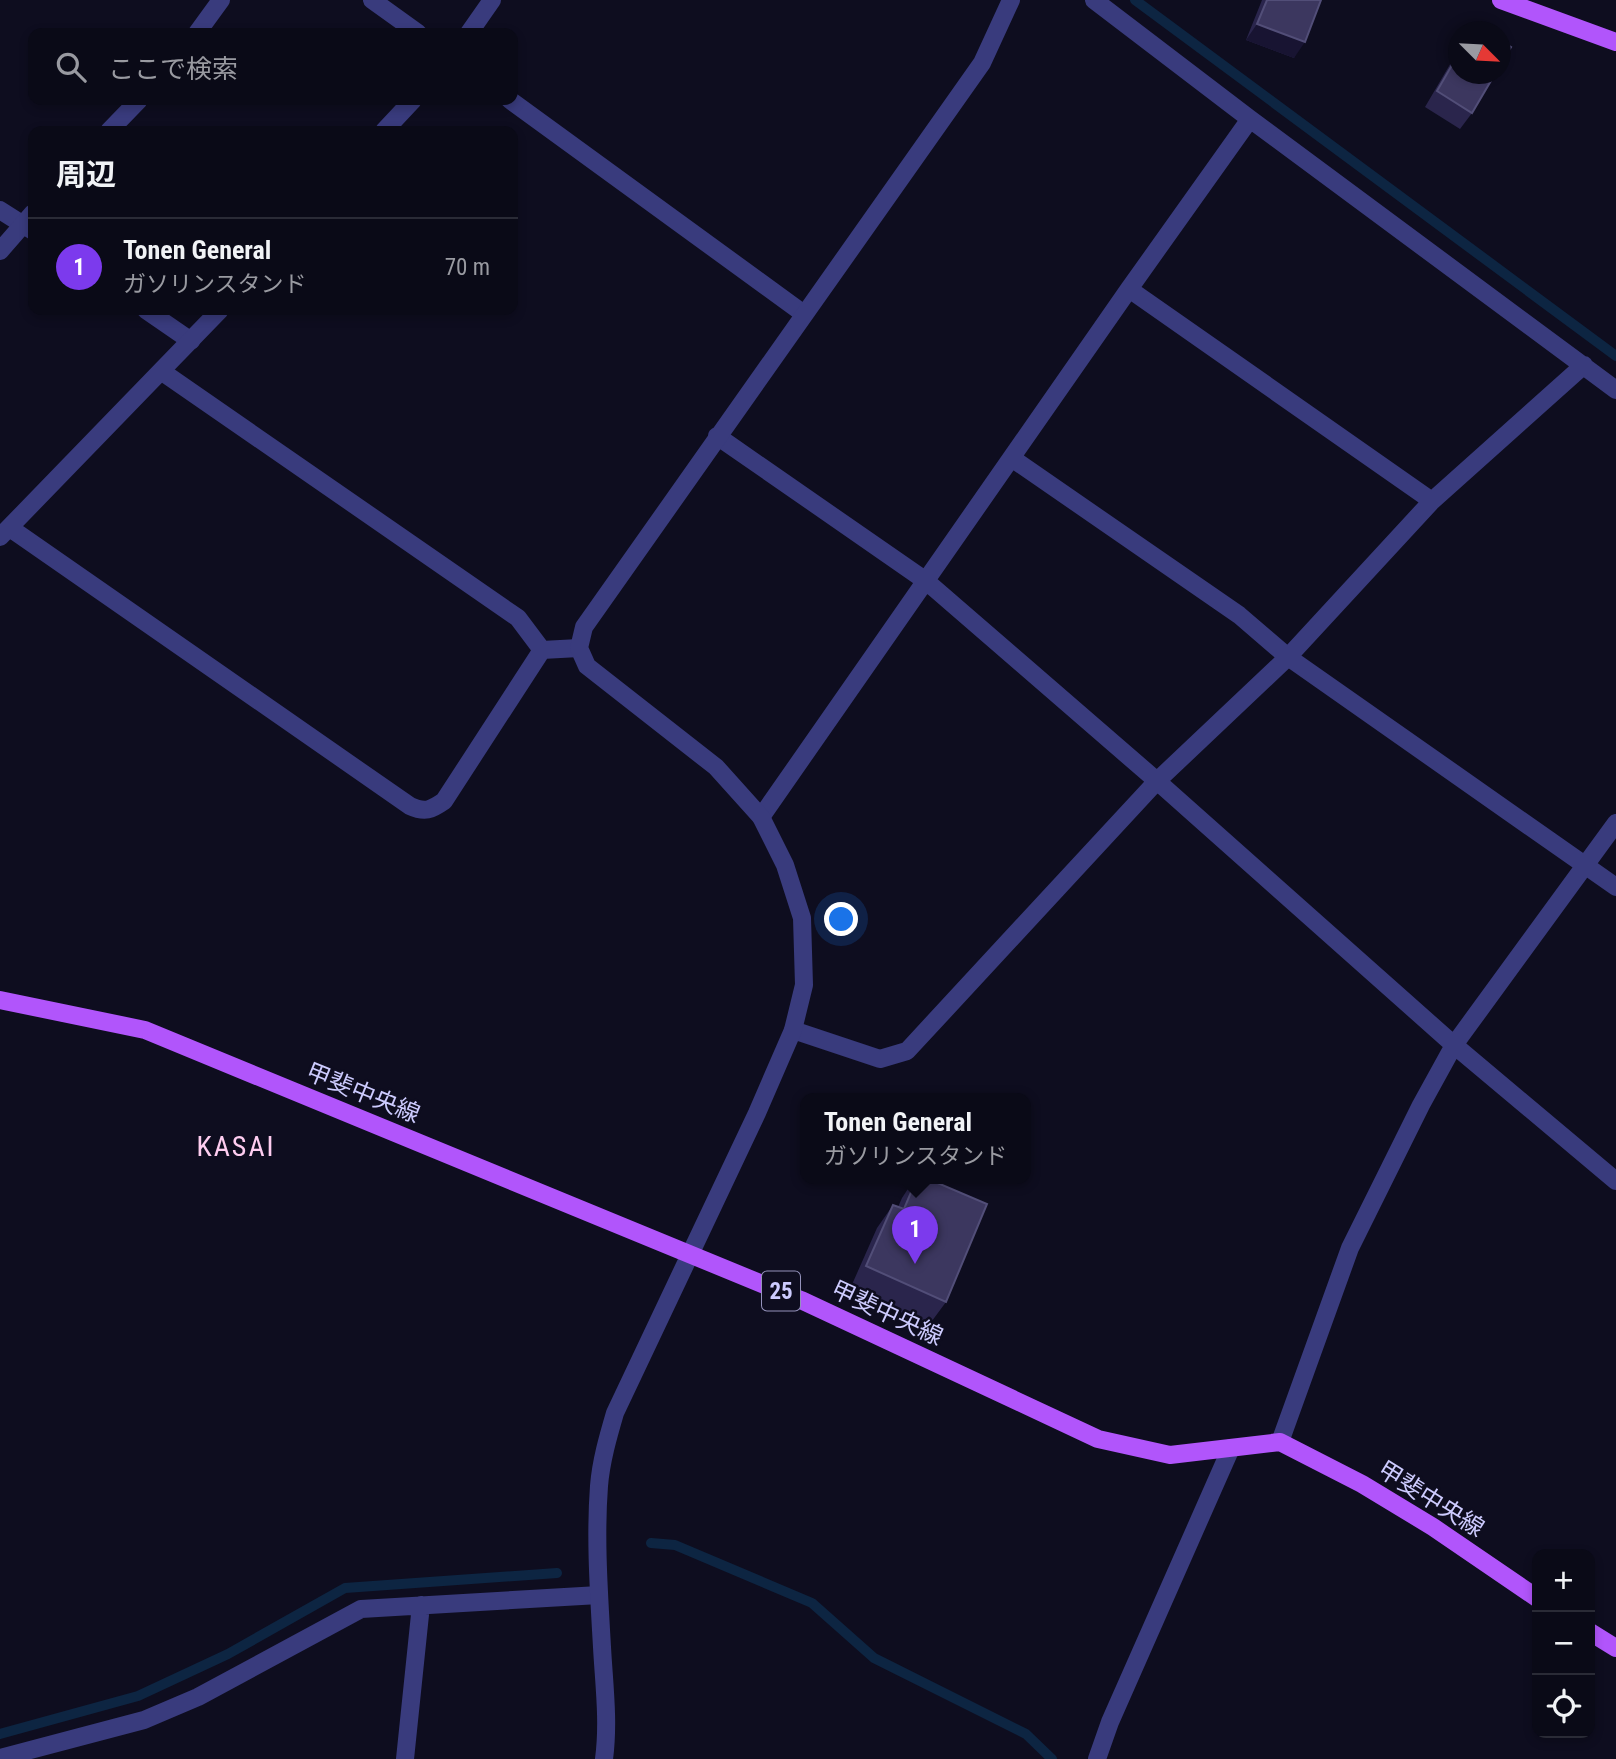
<!DOCTYPE html>
<html lang="ja">
<meta charset="utf-8">
<style>
body{margin:0;font-family:"Roboto Condensed","Noto Sans JP",sans-serif;background:#131320;color:#f1f3f6}
.controls{position:absolute;right:21px;bottom:21px;display:grid;overflow:hidden;border-radius:14px;box-shadow:0 4px 10px #0003}
.controls button{width:63px;height:63px;display:grid;place-items:center;padding:0;border:0;border-bottom:2px solid #2a2b36;background:#0a0a17;color:#f1f3f6;font:35px sans-serif}
.compass{position:absolute;left:1448px;top:21px;width:63px;height:63px;border-radius:50%;background:#0a0a17;box-shadow:0 4px 10px #0003;rotate:114deg}
.you{position:absolute;left:842px;top:920px;width:24px;height:24px;margin:-18px;border:5px solid #fff;border-radius:50%;background:#1a73e8;box-shadow:0 0 0 10px #1a73e833}
.badge{display:grid;place-items:center;width:46px;height:46px;border-radius:50%;background:#7c3aed;color:#fff;font-size:23px;font-weight:700}
.pin{position:absolute;translate:-50% -58px;filter:drop-shadow(0 2px 4px #0008)}
.pin::after{content:'';position:absolute;top:37px;width:24px;height:21px;background:inherit;clip-path:polygon(0 0,100% 0,50% 100%)}
.popup{position:absolute;left:800px;top:1093px;width:231px;height:91px;box-sizing:border-box;display:grid;place-content:center;border-radius:14px;background:#0a0a17;filter:drop-shadow(0 2px 5px #0005);font-size:23px;white-space:nowrap;color:#999aa1}
.popup b{font-size:26px;color:#f1f3f6}
.popup::after{content:'';position:absolute;left:50%;top:100%;margin-left:-14px;border:14px solid transparent;border-top-color:#0a0a17}
.list{margin:0;padding:0;list-style:none}
h2{display:flex;justify-content:space-between;align-items:center;height:91px;margin:0;padding:0 28px;font-size:30px}
h2 small{font-size:23px;font-weight:400;color:#999aa1}
.list li{display:grid;grid-template-columns:46px 1fr auto;gap:21px;align-items:center;box-sizing:border-box;height:98px;padding:0 28px;border-top:2px solid #2a2b36}
.list b{display:block;font-size:26px;white-space:nowrap}
.list p{margin:0;font-size:23px;white-space:nowrap;color:#999aa1}
.list em{font-size:23px;font-style:normal;color:#999aa1}
.icon{flex:none;width:38px;height:38px;fill:none;stroke:currentColor;stroke-width:2;stroke-linecap:round;stroke-linejoin:round}
.map{position:relative;flex:none;width:1616px;height:1759px;overflow:hidden}
.search{position:absolute;background:#0a0a17;box-shadow:0 4px 10px #0003;left:28px;top:28px;width:490px;height:77px;display:flex;align-items:center;gap:18px;box-sizing:border-box;padding:0 24px;border-radius:14px;color:#999aa1;font-size:26px}
.panel{position:absolute;background:#0a0a17;box-shadow:0 4px 10px #0003;left:28px;top:126px;width:490px;height:189px;border-radius:14px}
.map>svg:first-child{display:block}
.lines{fill:none;stroke-linecap:round;stroke-linejoin:round}
.stream{stroke:#0d2542;stroke-width:10}
.pedestrian{stroke:#393b7d;stroke-width:18}
.minor{stroke:#393b7d;stroke-width:18}
.tertiary{stroke:#393b7d;stroke-width:18}
.primary{stroke:#b155fb;stroke-width:18}
.wall{fill:#2a254c}
.shaded-wall{fill:#181432}
.building{fill:#3c375f;stroke:#524e78;stroke-width:2}
.labels{text-anchor:middle;dominant-baseline:central;stroke-width:5;stroke-linejoin:round;paint-order:stroke}
.shield{fill:#0e0d1f;stroke:#9492bb;stroke-width:2}
.shield-label{font-size:23px;font-weight:bold;fill:#cdcbfe}
.street-label{font-size:24px;fill:#cdcbfe;stroke:#0e0d1f}
.quarter-label{font-size:28px;letter-spacing:2px;fill:#fecdf0;stroke:#0e0d1f}
</style>
<div class="map">
<svg width="1616" height="1759" viewBox="0 0 1616 1759">
<rect width="100%" height="100%" fill="#0e0d1f"/>
<g class="lines">
<path class="stream" d="M1135 0 1616 356
M651 1543 675 1545 812 1603 874 1658 1026 1734 1052 1759
M0 1734 138 1696 228 1654 345 1588 557 1573"/>
<path class="pedestrian" d="M0 210 33 231
M146 310 191 341"/>
<path class="minor" d="M372 0 418 33
M1094 0 1250 119 1616 390
M197 33 221 0
M469 33 492 0
M510 100 804 314
M109 131 139 100
M384 131 413 100
M0 251 33 213
M1129 289 1432 501
M161 371 518 618 542 650 579 648
M717 436 926 581 1157 781 1454 1045 1616 1181
M1013 459 1239 615 1288 657 1616 887
M10 528 410 806C425 813 431 810 444 801L542 650
M0 537 220 310
M761 817 1129 289 1250 119
M793 1030 880 1059 907 1051 1157 781 1288 657 1432 501 1584 365
M1280 1442 1350 1248 1421 1105 1454 1045 1616 823
M0 1758 144 1720 198 1697 361 1609 599 1595
M405 1759 421 1605
M1097 1759 1110 1722 1231 1448"/>
<path class="tertiary" d="M604 1759C609 1722 604 1684 602 1647 599 1594 595 1539 599 1486 601 1461 608 1437 615 1413L757 1113 793 1030 804 985 802 918 785 865 761 817 716 767 587 666 579 648 584 627 982 63 1011 0"/>
<path class="primary" d="M1501 0 1616 42
M0 1000 145 1030 801 1300 1098 1439 1170 1455 1280 1442 1362 1484 1433 1527 1537 1598
M1590 1632 1616 1648"/>
</g>
<path class="wall" d="M1262 0H1321L1294 58 1246 40Z
M1459 49V74L1472 113 1460 129 1425 107Z
M915 1178H926L946 1302 929 1325 850 1289 877 1228 893 1205 898 1207 902 1198Z"/>
<path class="shaded-wall" d="M1257 24 1305 42 1294 58 1246 40Z"/>
<path class="building" d="M1267 0H1321L1305 42 1257 24Z
M1475 25 1485 32H1471Z
M1501 41 1511 47 1501 64Z
M1459 53V74H1495L1472 113 1437 91Z
M917 1178H926L987 1204 946 1302 866 1266 893 1205 904 1209Z"/>
<g class="labels">
<rect class="shield" x="762" y="1271.5" width="38" height="39" rx="5"/>
<g class="shield-label">
<text x="781" y="1291">25</text>
</g>
<g class="street-label">
<text transform="translate(363 1093) rotate(22)">甲斐中央線</text>
<text transform="translate(887 1313) rotate(25)">甲斐中央線</text>
<text transform="translate(1431 1499) rotate(32)">甲斐中央線</text>
</g>
<g class="quarter-label">
<text x="236" y="1146">KASAI</text>
</g>
</g>
</svg>
<div class="controls">
<button>+</button>
<button>−</button>
<button><svg class="icon" aria-label="locate" viewBox="0 0 24 24"><circle cx="12" cy="12" r="6"/><path d="M12 2v4M12 18v4M2 12h4M18 12h4"/></svg></button>
</div>
<svg class="compass" viewBox="-18 -18 36 36"><path d="M0-13l5 13h-10z" fill="#e53935"/><path d="M0 13l5-13h-10z" fill="#999aa1"/></svg>
<div class="you"></div>
<div class="pin badge" style="left:915px;top:1264px">1</div>
<div class="popup"><b>Tonen General</b>ガソリンスタンド</div>
<div class="search"><svg class="icon" aria-label="search" viewBox="0 0 24 24"><circle cx="10" cy="10" r="6"/><path d="M15 15l6 6"/></svg>ここで検索</div>
<section class="panel">
<h2>周辺<small></small></h2>
<ul class="list">
<li><span class="badge">1</span><div><b>Tonen General</b><p>ガソリンスタンド</p></div><em>70 m</em></li>
</ul>
</section>
</div>
